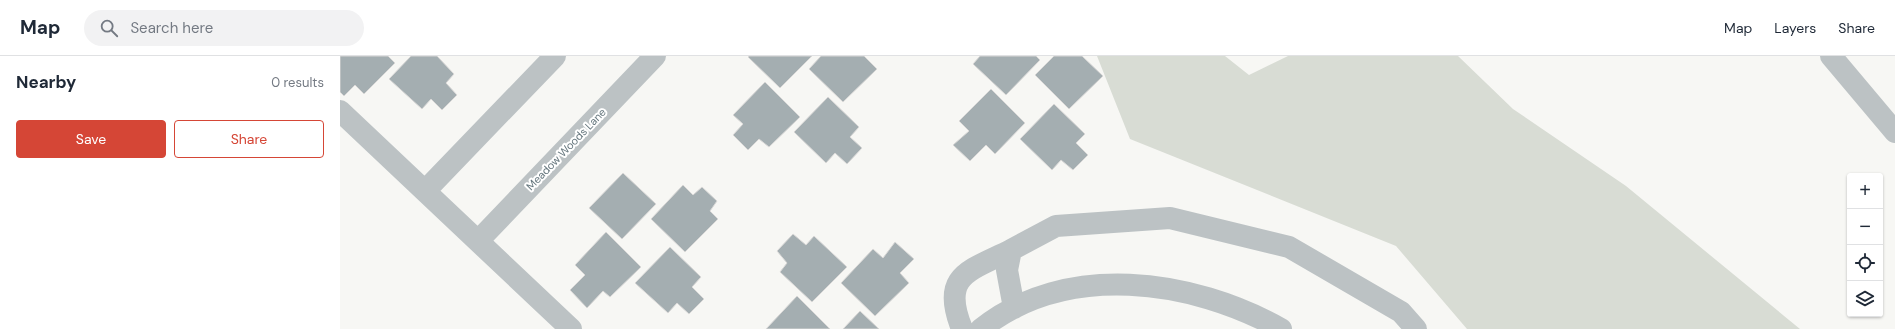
<!DOCTYPE html>
<meta charset="utf-8">
<style>
body{margin:0;font-family:"DM Sans",sans-serif;background:#f2f2f3;color:#1f2937}
.controls{position:absolute;right:12px;bottom:12px;display:grid;overflow:hidden;border-radius:4px;box-shadow:0 1px 3px #0004}
.controls button{width:36px;height:36px;display:grid;place-items:center;padding:0;border:0;border-bottom:1px solid #e0e1e3;background:#fff;color:#1f2937;font:20px sans-serif}
.list{margin:0;padding:0;list-style:none}
h2{display:flex;justify-content:space-between;align-items:center;height:52px;margin:0;padding:0 16px;font-size:17px}
h2 small{font-size:13px;font-weight:400;color:#747a83}
.actions{display:flex;gap:8px;padding:12px 16px}
.actions a{flex:1;padding:9px 0;border:1px solid #d54636;border-radius:4px;text-align:center;font-size:14px;color:#d54636}
.actions .main{background:#d54636;color:#fff}
.icon{flex:none;width:22px;height:22px;fill:none;stroke:currentColor;stroke-width:2;stroke-linecap:round;stroke-linejoin:round}
.map{position:relative;flex:none;width:1555px;height:273px;overflow:hidden}
header{display:flex;align-items:center;gap:24px;box-sizing:border-box;height:56px;padding:0 20px;background:#fff;border-bottom:1px solid #e0e1e3}
header strong{font-size:19px}
nav{display:flex;gap:22px;margin-inline-start:auto;font-size:14px}
.search{width:280px;height:36px;background:#f2f2f3;display:flex;align-items:center;gap:10px;box-sizing:border-box;padding:0 14px;border-radius:22px;color:#747a83;font-size:15px}
main{display:flex}
aside{flex:1;background:#fff}
.map>svg:first-child{display:block}
.green{fill:#d8dcd4}
.building{fill:#a4aeb1;stroke:#d9d8d7}
.lines{fill:none;stroke-linecap:round;stroke-linejoin:round}
.minor{stroke:#bcc2c4;stroke-width:22}
.labels{text-anchor:middle;dominant-baseline:central;stroke-width:4;stroke-linejoin:round;paint-order:stroke}
.street-label{font-size:11px;fill:#65767d;stroke:#fff}
</style>
<header>
<strong>Map</strong>
<div class="search"><svg class="icon" aria-label="search" viewBox="0 0 24 24"><circle cx="10" cy="10" r="6"/><path d="M15 15l6 6"/></svg>Search here</div>
<nav><a>Map</a><a>Layers</a><a>Share</a></nav>
</header>
<main>
<aside>
<h2>Nearby<small>0 results</small></h2>
<ul class="list">
</ul>
<div class="actions"><a class="main">Save</a><a>Share</a></div>
</aside>
<div class="map">
<svg width="1555" height="273" viewBox="0 0 1555 273">
<rect width="100%" height="100%" fill="#f7f7f4"/>
<path class="green" d="M757 0H885L909 19 948 0H1118L1173 53 1286 130 1460 273H1127L1056 190 790 83Z"/>
<path class="building" d="M0 0H48L55 7 24 38 15 29 4 40 0 36Z
M71 0H97L114 18 106 27 117 39 102 54 91 43 82 53 49 23Z
M409 0H472L440 32 408 1Z
M481 0H524L537 13 503 46 469 13Z
M640 0H696L700 4 666 39 633 8Z
M714 0H742L763 20 729 53 695 19Z
M425 26 460 61 429 91 419 83 408 94 393 79 403 68 393 59Z
M651 33 685 67 655 98 646 89 630 105 613 89 629 75 619 65Z
M488 41 519 71 510 81 522 92 507 108 495 97 486 107 454 76Z
M714 48 745 78 736 87 748 99 733 114 721 104 712 114 680 83Z
M283 117 316 148 282 183 249 152Z
M343 129 353 139 362 131 377 145 370 155 378 163 345 196 311 163Z
M266 176 301 211 270 241 263 235 247 252 230 234 245 219 235 209Z
M453 178 466 189 474 180 507 211 472 246 440 216 447 207 437 195Z
M555 186 574 203 560 217 569 227 535 260 501 227 533 193 543 202Z
M330 191 361 221 352 231 364 243 349 258 337 247 328 257 295 227Z
M457 240 490 273H426Z
M520 255 539 273H503Z"/>
<g class="lines">
<path class="minor" d="M1491 0 1555 76
M0 55 231 273
M85 135 215 0
M138 185 315 0
M674 252 667 214 671 194 716 170 830 162 949 191 1061 256 1076 273
M622 273C600 219 629 215 671 194
M641 273C726 205 852 223 941 273"/>
</g>
<g class="labels">
<g class="street-label">
<text transform="translate(226 93) rotate(-46)">Meadow Woods Lane</text>
</g>
</g>
</svg>
<div class="controls">
<button>+</button>
<button>−</button>
<button><svg class="icon" aria-label="locate" viewBox="0 0 24 24"><circle cx="12" cy="12" r="6"/><path d="M12 2v4M12 18v4M2 12h4M18 12h4"/></svg></button>
<button><svg class="icon" aria-label="layers" viewBox="0 0 24 24"><path d="M12 4l9 5-9 5-9-5zM3 14l9 5 9-5"/></svg></button>
</div>
</div>
</main>
